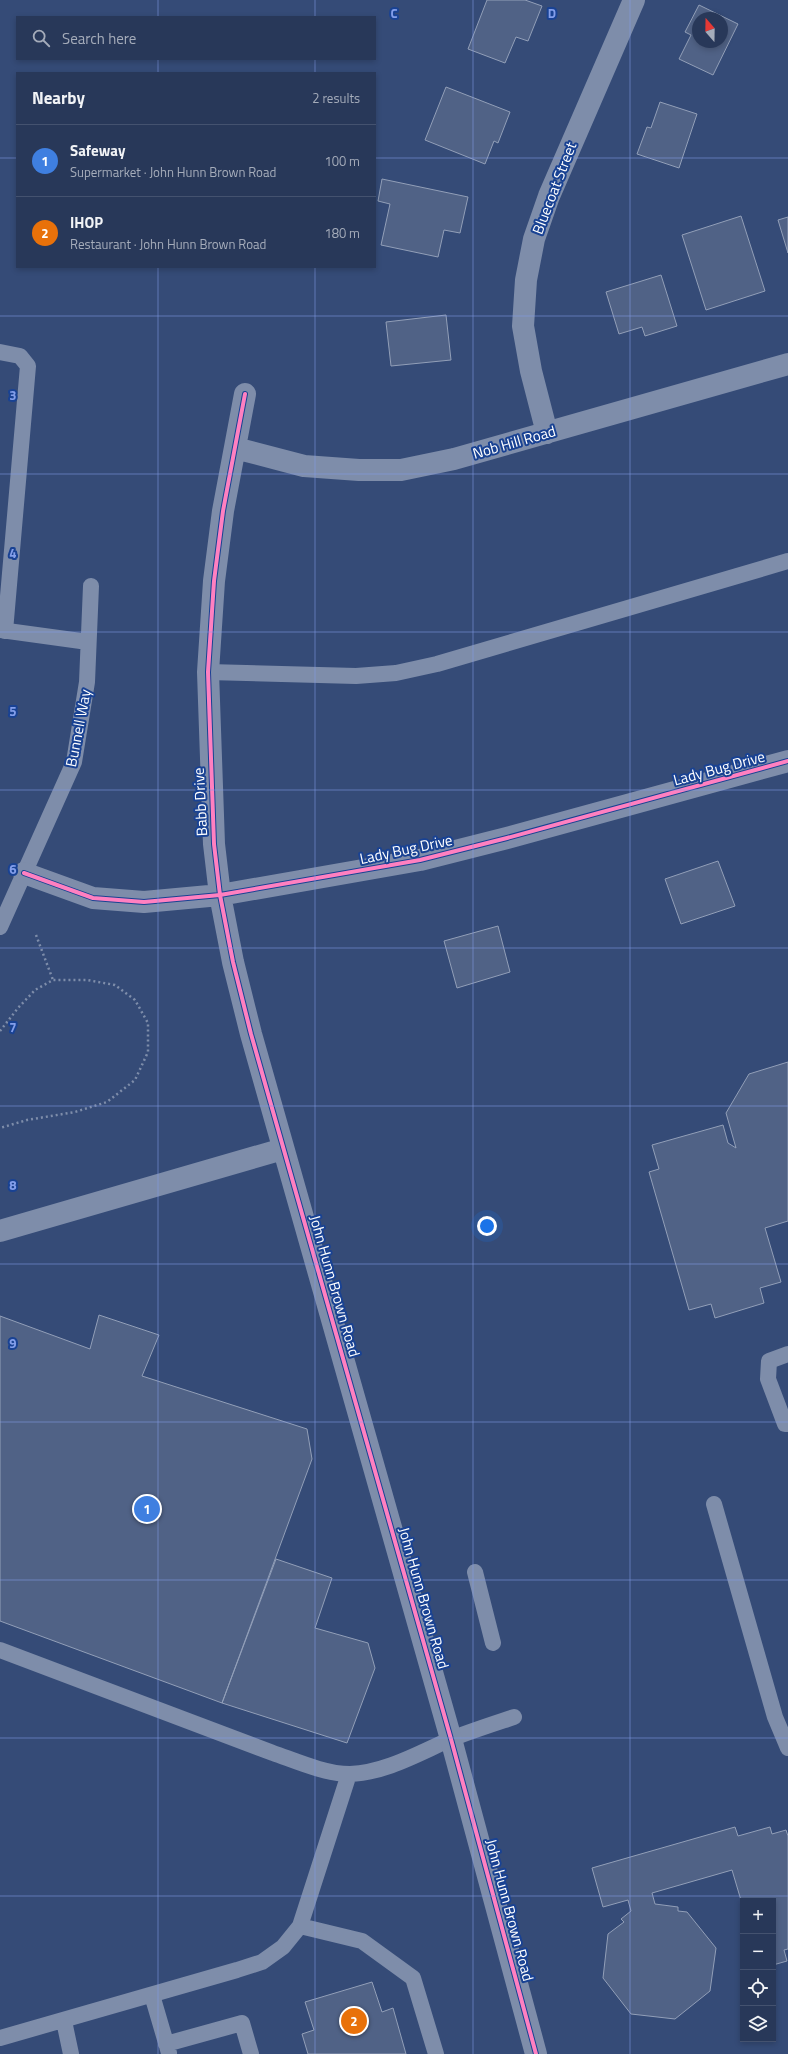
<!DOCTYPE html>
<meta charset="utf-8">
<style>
body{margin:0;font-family:"Titillium Web",sans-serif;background:#303f5f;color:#f1f3f6}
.controls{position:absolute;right:12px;bottom:12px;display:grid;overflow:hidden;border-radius:0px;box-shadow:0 2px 6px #0003}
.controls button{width:36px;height:36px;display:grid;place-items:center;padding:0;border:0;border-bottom:1px solid #44526f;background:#283859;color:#f1f3f6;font:20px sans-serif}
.compass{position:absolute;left:692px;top:12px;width:36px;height:36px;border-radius:50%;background:#283859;box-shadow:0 2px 6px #0003;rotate:340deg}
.you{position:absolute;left:487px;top:1226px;width:14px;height:14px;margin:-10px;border:3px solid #fff;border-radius:50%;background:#1a73e8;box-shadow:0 0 0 6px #1a73e833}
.badge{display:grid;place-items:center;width:26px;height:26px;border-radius:50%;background:#b8c0cf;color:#fff;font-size:13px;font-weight:700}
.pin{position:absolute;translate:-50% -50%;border:2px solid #fff;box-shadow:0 1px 4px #0006}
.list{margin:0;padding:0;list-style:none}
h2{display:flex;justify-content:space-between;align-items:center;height:52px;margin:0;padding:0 16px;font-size:17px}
h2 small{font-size:13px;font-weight:400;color:#a5acba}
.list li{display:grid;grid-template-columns:26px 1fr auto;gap:12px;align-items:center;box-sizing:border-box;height:72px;padding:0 16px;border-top:1px solid #44526f}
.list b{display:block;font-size:15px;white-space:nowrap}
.list p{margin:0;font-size:13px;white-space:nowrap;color:#a5acba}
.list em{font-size:13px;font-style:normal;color:#a5acba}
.icon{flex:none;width:22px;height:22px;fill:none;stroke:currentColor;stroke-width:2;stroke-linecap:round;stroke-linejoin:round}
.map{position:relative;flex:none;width:788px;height:2054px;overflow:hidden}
.search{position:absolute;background:#283859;box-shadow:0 2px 6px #0003;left:16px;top:16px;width:360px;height:44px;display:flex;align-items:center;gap:10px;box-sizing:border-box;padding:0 14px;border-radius:0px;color:#a5acba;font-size:15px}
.panel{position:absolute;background:#283859;box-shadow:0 2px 6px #0003;left:16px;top:72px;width:360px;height:196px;border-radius:0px}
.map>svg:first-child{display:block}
.building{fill:#506286;stroke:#929fb8;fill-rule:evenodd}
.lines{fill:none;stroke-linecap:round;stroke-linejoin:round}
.path{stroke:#7e8daa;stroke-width:2.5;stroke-dasharray:2 3;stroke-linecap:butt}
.service{stroke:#7e8daa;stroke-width:16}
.minor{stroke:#7e8daa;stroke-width:22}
.cycleway-casing{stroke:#194293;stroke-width:6}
.cycleway{stroke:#ff80c0;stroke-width:4}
.grid{fill:none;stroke:#839eea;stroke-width:1;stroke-opacity:0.55}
.labels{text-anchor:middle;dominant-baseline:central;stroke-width:4;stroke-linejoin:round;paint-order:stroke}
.street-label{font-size:15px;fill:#fff;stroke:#194293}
.grid-label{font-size:13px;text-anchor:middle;font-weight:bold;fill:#839eea;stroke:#194293;stroke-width:4;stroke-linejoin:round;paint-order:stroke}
</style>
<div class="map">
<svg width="788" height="2054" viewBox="0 0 788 2054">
<rect width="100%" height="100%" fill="#354b77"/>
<path class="building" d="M487 0H525L542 6 528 41 516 37 505 63 468 49Z
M699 5 738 24 713 75 679 59 691 35 685 32ZM698 18H722V42H698Z
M446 87 510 112 498 143 494 141 485 164 425 140Z
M660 102 697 114 679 168 637 154 647 127 651 128Z
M382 179 468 197 460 233 444 230 438 257 381 245 390 204 378 201Z
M741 216 765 291 706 310 682 235Z
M788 217V253L778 220Z
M661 275 677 326 645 336 642 327 619 334 606 292Z
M446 315 451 360 391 366 386 322Z
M718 861 735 906 681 924 665 879Z
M498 926 510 972 457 988 444 941Z
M788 1062V1221L765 1228 781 1282 760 1288 764 1303 715 1318 711 1304 689 1310 649 1172 659 1169 652 1145 723 1125 728 1143 736 1148 726 1113 749 1074Z
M99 1315 159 1335 142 1376 307 1429 312 1459 222 1703 0 1621V1316L90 1349Z
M276 1559 332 1578 315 1628 368 1643 375 1668 347 1743 222 1703Z
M735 1827 738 1836 770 1827 772 1834 786 1830 788 1836V1949L784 1950 787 1961 773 1965V1901H743V1907L732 1870 652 1893 655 1904 678 1907V1911L687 1912 716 1948 710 1991 675 2019 631 2014 603 1978 608 1934 624 1922 621 1919 631 1911 628 1900 603 1907 592 1868Z
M372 1982 382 2012 393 2008 406 2054H308L302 2034 314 2030 305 2002Z"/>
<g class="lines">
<path class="path" d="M36 935 53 980
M0 1031 18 1008 35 990 53 980H87L115 985 135 1000 148 1023V1052L135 1080 107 1102 75 1112 27 1120 0 1128"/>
<path class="service" d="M0 352 20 356 28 366 5 631
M0 630 88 642
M208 672 356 676 396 673 437 664 788 561
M0 927 74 762 87 682 91 586
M788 1354 769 1361 768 1379 785 1424H788
M714 1504 775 1717 788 1748
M475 1572 493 1643
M0 1650 273 1753C296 1761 325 1774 350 1774 385 1773 419 1753 451 1739 471 1731 493 1724 514 1717
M300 1926 362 1941 413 1978 436 2054
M152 1995 169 2053
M64 2021 71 2054
M0 2038 237 1970 262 1962 283 1947 300 1926 349 1774
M166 2044 242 2023 251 2054"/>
<path class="minor" d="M245 394 223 511 214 581 208 672 214 844 220 895 233 962 251 1034 451 1739 536 2054
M547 433 531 371 523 326 526 280 534 239 549 196 634 0
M235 448 304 466 359 470H401L454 459 788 364
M24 873 93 898 144 902 220 895 420 860 507 838 788 761
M0 1231 283 1149"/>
<defs>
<path id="cycleway" d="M245 394 223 511 214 581 208 672 214 844 220 895 233 962 251 1034 451 1739 536 2054
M24 873 93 898 144 902 220 895 420 860 507 838 788 761"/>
</defs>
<use href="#cycleway" class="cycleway-casing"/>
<use href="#cycleway" class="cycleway"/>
</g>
<path class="grid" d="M158 0V17M315 0V17M473 0V2054M630 0V2054M158 59V73M315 59V73M0 158H17M375 158H788M158 267V2054M315 267V2054M0 316H788M0 474H788M0 632H788M0 790H788M0 948H788M0 1106H788M0 1264H788M0 1422H788M0 1580H788M0 1738H788M0 1896H788"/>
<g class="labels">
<g class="street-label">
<text transform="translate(554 188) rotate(-69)">Bluecoat Street</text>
<text transform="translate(514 442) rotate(-16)">Nob Hill Road</text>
<text transform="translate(78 728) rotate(-79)">Bunnell Way</text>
<text transform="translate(719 768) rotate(-15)">Lady Bug Drive</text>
<text transform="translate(200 802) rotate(-93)">Babb Drive</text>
<text transform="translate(406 849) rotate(-12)">Lady Bug Drive</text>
<text transform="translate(335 1286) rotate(74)">John Hunn Brown Road</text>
<text transform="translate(424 1598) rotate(74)">John Hunn Brown Road</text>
<text transform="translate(510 1910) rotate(75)">John Hunn Brown Road</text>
</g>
</g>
<g class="grid-label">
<text x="394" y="18">C</text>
<text x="552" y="18">D</text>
<text x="13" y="400">3</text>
<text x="13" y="558">4</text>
<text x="13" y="716">5</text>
<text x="13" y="874">6</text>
<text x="13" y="1032">7</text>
<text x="13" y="1190">8</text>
<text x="13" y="1348">9</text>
</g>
</svg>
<div class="controls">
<button>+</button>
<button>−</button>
<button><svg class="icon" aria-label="locate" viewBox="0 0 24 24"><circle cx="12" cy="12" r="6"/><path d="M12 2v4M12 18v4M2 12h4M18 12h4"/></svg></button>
<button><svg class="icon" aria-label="layers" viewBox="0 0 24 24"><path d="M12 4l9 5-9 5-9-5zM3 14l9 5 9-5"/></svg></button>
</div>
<svg class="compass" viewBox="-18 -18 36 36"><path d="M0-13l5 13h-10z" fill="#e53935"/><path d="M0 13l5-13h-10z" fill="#a5acba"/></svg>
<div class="you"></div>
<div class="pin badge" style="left:147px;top:1509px;background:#3f7fe0">1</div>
<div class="pin badge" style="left:354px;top:2021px;background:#e8710a">2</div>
<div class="search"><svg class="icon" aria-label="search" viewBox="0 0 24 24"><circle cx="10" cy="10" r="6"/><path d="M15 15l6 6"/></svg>Search here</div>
<section class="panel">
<h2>Nearby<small>2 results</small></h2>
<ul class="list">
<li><span class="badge" style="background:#3f7fe0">1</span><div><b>Safeway</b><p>Supermarket · John Hunn Brown Road</p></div><em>100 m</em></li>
<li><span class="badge" style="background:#e8710a">2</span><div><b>IHOP</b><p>Restaurant · John Hunn Brown Road</p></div><em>180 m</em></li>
</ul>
</section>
</div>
